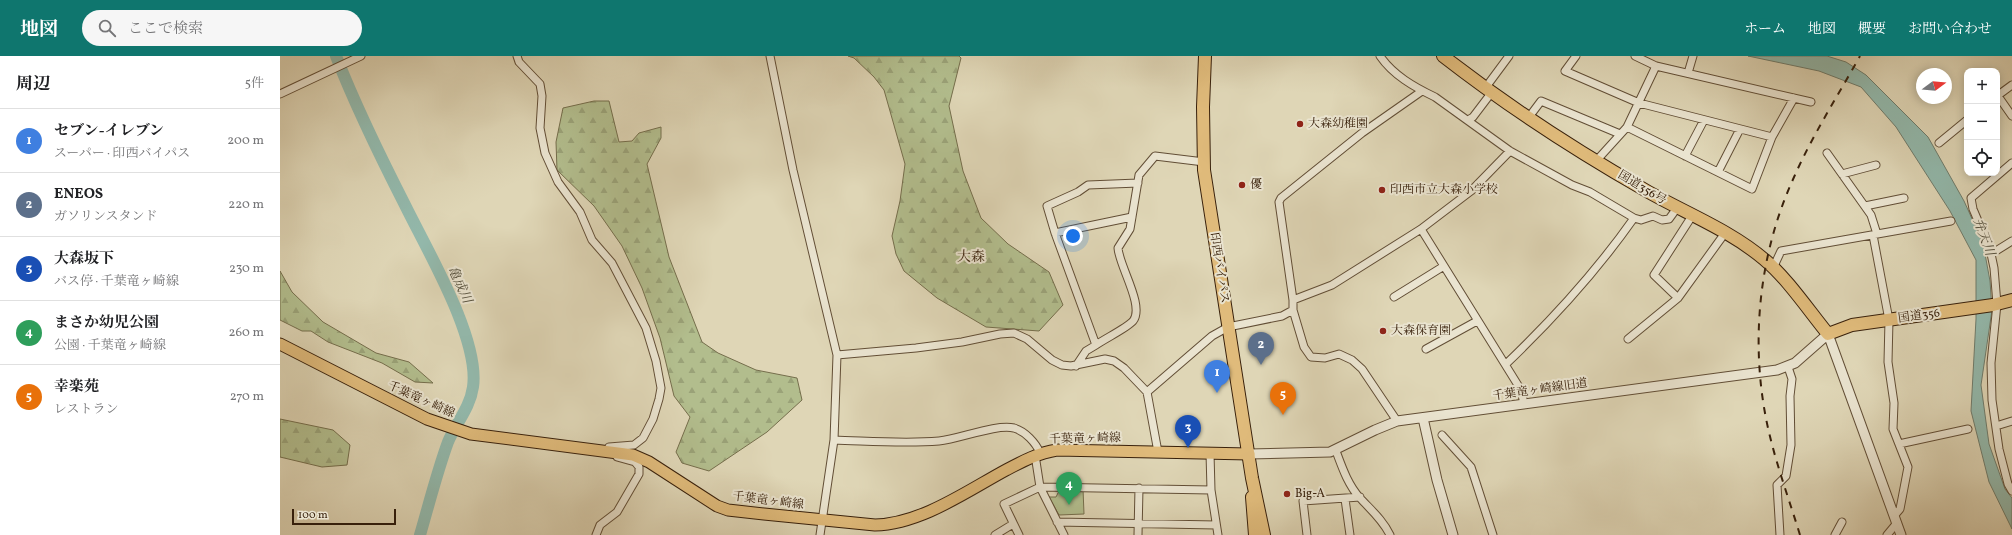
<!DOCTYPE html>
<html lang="ja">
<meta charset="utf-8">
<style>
body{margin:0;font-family:Vollkorn,"Noto Serif JP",serif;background:#f6f6f6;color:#202124}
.controls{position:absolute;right:12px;top:12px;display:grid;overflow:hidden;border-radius:8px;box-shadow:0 2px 10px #0003}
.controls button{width:36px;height:36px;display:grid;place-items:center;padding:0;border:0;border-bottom:1px solid #e0e0e0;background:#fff;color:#202124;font:20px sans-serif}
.compass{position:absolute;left:1636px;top:12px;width:36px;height:36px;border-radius:50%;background:#fff;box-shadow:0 2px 10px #0003;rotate:74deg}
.scale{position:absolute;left:12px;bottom:10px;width:104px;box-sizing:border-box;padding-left:4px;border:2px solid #38200b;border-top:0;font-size:11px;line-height:14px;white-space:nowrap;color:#38200b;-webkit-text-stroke:3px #eae4d0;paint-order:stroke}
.you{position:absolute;left:793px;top:180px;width:14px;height:14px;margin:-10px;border:3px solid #fff;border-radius:50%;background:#1a73e8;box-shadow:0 0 0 6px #1a73e833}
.badge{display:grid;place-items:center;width:26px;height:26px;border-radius:50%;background:#0f766e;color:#fff;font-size:13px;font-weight:700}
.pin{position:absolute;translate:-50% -33px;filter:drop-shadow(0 1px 2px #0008)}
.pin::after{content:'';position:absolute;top:21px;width:14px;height:12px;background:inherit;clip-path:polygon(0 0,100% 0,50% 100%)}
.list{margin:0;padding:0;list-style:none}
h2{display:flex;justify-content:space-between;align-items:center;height:52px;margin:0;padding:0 16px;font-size:17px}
h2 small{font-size:13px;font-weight:400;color:#757577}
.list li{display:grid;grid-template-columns:26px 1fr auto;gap:12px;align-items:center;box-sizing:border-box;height:64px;padding:0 16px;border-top:1px solid #e0e0e0}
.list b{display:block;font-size:15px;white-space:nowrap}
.list p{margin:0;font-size:13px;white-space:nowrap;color:#757577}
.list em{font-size:13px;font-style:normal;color:#757577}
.icon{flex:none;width:22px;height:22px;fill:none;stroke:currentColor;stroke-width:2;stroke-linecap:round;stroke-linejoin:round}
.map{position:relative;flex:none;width:1732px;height:479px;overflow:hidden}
header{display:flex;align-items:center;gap:24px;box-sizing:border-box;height:56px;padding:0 20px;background:#0f766e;color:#fff}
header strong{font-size:19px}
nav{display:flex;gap:22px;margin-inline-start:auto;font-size:14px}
.search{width:280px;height:36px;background:#f6f6f6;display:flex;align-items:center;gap:10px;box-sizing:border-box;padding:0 14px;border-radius:22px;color:#757577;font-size:15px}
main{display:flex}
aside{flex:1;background:#fff}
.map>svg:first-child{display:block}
.green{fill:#b2bd8d;stroke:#756e4c}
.forest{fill:url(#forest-firs);stroke:#756e4c}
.water{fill:#93b9ac;stroke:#6f7c6c}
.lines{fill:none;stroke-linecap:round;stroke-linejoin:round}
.river{stroke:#93b9ac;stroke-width:12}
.minor-casing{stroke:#624e36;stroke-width:9}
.tertiary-casing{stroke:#624e36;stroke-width:11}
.primary-casing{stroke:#38200b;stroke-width:13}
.trunk-casing{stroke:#38200b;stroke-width:14}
.minor{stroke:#eae4d0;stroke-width:7}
.tertiary{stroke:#eae4d0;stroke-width:9}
.primary{stroke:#e0bb7b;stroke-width:11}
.trunk{stroke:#e0bb7b;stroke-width:12}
.rail{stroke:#38200b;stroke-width:2;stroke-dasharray:7 7;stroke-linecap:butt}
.poi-dot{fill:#8f2418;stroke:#eae4d0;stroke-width:1.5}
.labels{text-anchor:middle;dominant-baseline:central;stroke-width:4;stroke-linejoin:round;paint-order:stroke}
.poi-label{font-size:12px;fill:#38200b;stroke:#eae4d0;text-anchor:start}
.street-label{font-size:12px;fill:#38200b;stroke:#eae4d0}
.water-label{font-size:13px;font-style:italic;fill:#534e3b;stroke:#eae4d0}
.quarter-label{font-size:14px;fill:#38200b;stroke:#eae4d0}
</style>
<header>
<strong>地図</strong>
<div class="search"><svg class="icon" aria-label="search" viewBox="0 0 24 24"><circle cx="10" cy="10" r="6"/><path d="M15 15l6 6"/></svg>ここで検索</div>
<nav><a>ホーム</a><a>地図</a><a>概要</a><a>お問い合わせ</a></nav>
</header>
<main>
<aside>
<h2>周辺<small>5件</small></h2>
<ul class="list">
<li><span class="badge" style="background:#3f7fe0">1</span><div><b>セブン-イレブン</b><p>スーパー · 印西バイパス</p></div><em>200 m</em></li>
<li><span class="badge" style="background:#5c6f8a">2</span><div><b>ENEOS</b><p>ガソリンスタンド</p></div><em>220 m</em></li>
<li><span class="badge" style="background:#1a4fb4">3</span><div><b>大森坂下</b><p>バス停 · 千葉竜ヶ崎線</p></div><em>230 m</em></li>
<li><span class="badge" style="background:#2e9e5b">4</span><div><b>まさか幼児公園</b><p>公園 · 千葉竜ヶ崎線</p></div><em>260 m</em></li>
<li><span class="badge" style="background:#e8710a">5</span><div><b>幸楽苑</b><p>レストラン</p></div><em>270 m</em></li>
</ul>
</aside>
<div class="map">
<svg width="1732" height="479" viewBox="0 0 1732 479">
<defs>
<pattern id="forest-firs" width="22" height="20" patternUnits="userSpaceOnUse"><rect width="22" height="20" fill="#b2bd8d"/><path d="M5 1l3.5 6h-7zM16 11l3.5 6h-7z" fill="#9aa278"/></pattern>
</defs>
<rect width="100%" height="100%" fill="#dfd6b6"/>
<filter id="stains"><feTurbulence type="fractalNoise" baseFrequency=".005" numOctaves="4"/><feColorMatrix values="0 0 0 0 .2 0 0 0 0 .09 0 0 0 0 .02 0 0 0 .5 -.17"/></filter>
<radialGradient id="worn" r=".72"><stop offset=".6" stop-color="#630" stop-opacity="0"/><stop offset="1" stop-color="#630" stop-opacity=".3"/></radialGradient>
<path class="green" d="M780 433H803L804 458 779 459 769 441H776Z"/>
<path class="forest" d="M568 0H679L681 2 669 50 683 115 701 162 728 188 769 216 783 249 759 275 706 271 657 242 624 215 616 198 612 180 620 145 625 108 604 34 594 21 574 2Z
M314 45H329L339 86 352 85 359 77 381 71V82L367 108 389 201 422 286 438 297 476 314 517 322 522 344 487 376 429 415 402 407 396 396 410 361 394 340 380 282 362 232 342 190 314 150 277 114 276 86 283 52Z
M0 215 12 236 43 266 96 297 129 306 153 327 135 326 102 307 48 286 31 275H22L0 264Z
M0 363 53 374 70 389 67 409 42 411 0 401Z"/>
<path class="water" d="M1468 0H1547L1566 6 1586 19 1648 81 1684 145 1703 187 1710 225 1712 254 1701 329 1709 388 1725 433 1732 442V473L1709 426 1691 355 1696 263V204L1670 155 1616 71 1581 31 1539 15Z"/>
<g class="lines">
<path class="river" d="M56 0C76 51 100 100 125 149 147 194 200 283 193 331 190 352 176 367 168 386 157 416 149 448 140 479"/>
<defs>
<path id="minor" d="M237 0 239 6 260 28 262 40 260 72 265 97 278 126 300 156 312 184 332 207 366 272 376 305 381 332 379 343 373 363 363 382 354 389 329 391 335 396 337 401 355 406 359 411V418L337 456 320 469 316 479
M490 0 513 114 557 299 554 384 540 479
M1100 0C1113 19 1134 31 1155 41L1230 95 1292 129 1310 136 1354 162 1361 164 1373 160 1382 164 1389 163 1397 152
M1296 0 1285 15 1359 47 1492 81
M1355 0 1376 10 1531 46
M1408 17 1413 0
M1206 31 1229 0
M0 38 81 0
M1717 40 1732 29
M1718 40 1732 60
M1249 61 1261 45 1340 78
M1188 64 1193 61 1212 36
M1347 71 1472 133 1492 81 1514 42
M1659 87 1687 64
M1547 97 1591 159 1597 178
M1405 100 1424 64
M1317 104 1347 71 1376 10
M1732 107 1691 142 1693 153 1710 193 1714 212 1717 248 1711 307 1712 344 1719 393 1728 428 1732 435
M1438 116 1460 73
M1562 118 1596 109
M1585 150 1624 142
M1141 173 1241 334 1244 348
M775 177 852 161
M1593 179 1609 264 1608 306 1614 347 1613 373 1628 411 1620 453 1614 460
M1711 198 1732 185
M1493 212 1501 195 1671 165
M1114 241 1164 210
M1398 242 1374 219 1412 160
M1013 244 999 146 1001 142 1082 77 1142 35
M1013 254 1024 291 1031 301 1045 302 1059 298 1072 304 1082 313 1117 365
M1348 283 1398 242 1445 177
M816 289C824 283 847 272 853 265 865 250 839 210 838 192L850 173 859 119 875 100 924 106
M1146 293 1197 265
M557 299 636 292 682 286 720 278 734 277 747 283 772 304 782 309 791 310 825 303 834 305 844 312 867 336 878 396
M1226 308C1273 263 1316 216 1354 162
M796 310 806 295 816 289 775 177 767 150 798 136 808 129 858 127
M867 336 932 280 948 271 1002 260 1013 254V244L1052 229 1141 173 1191 135 1230 95
M1716 370 1732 365
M1162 379 1191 411 1213 479
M554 384C589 385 624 388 659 385 680 383 715 368 734 372 745 375 756 387 760 397
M1619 388 1688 373
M1056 395C1062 411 1068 429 1080 442 1091 454 1103 464 1110 479
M930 397 931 434 938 479
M755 399 760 431 784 479
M1065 443 1070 479
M777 466 936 469
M715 479 733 468
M739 479 724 448 760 431 931 434
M858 479 859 432
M1027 479 1023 445 1080 441
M1500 479 1497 429 1506 420 1511 389 1510 340 1512 323 1508 311
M1555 479 1562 466
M1607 479 1617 467"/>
<path id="tertiary" d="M1143 362 1157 424 1173 479
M969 398 1050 396 1095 374 1117 365 1497 314 1515 307 1548 278 1621 479"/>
<path id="primary" d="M0 288 147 363 191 378 353 399 369 406 437 450 448 454 484 458 595 469C641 468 687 435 726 414 743 405 758 397 777 394L969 398"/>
<path id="trunk" d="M925 0 923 51 924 114 972 422 984 479
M1163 0C1226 49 1295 94 1365 134 1405 157 1450 174 1485 204 1506 221 1530 256 1548 278L1572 269 1713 249 1732 244
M972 441 975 479"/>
</defs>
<use href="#minor" class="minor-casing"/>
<use href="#tertiary" class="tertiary-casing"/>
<use href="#primary" class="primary-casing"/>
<use href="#trunk" class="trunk-casing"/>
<use href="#minor" class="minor"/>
<use href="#tertiary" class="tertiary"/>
<use href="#primary" class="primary"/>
<use href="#trunk" class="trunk"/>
<path class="rail" d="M1520 479C1509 443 1496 408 1488 372 1470 291 1478 203 1511 128 1530 83 1556 43 1580 0"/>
</g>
<g class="poi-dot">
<circle cx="1020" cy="68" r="4"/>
<circle cx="962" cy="129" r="4"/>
<circle cx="1102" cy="134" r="4"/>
<circle cx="1103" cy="275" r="4"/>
<circle cx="1007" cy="438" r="4"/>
</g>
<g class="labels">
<g class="poi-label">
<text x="1028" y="68">大森幼稚園</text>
<text x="970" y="129">優</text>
<text x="1110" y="134">印西市立大森小学校</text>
<text x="1111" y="275">大森保育園</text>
<text x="1015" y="438">Big-A</text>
</g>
<g class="street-label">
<text transform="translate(1362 132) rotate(31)">国道356号</text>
<text transform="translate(939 212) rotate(81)">印西バイパス</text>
<text transform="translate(1639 260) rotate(-8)">国道356</text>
<text transform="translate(1260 334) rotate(-8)">千葉竜ヶ崎線旧道</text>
<text transform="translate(141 344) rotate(24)">千葉竜ヶ崎線</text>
<text transform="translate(805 383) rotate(-1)">千葉竜ヶ崎線</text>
<text transform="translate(488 445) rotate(7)">千葉竜ヶ崎線</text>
</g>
<g class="water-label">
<text transform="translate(1703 181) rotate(70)">弁天川</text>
<text transform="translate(179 229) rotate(65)">亀成川</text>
</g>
<g class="quarter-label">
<text x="691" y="201">大森</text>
</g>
</g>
<rect width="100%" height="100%" filter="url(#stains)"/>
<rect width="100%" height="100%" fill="url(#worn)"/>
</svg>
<div class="controls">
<button>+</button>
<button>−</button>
<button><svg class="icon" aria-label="locate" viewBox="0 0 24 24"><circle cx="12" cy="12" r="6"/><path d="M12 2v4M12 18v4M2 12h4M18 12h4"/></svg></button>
</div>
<svg class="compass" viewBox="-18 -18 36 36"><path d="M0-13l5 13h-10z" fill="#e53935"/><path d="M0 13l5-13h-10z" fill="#757577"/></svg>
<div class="scale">100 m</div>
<div class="you"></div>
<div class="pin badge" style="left:937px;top:337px;background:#3f7fe0">1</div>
<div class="pin badge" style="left:981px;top:309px;background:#5c6f8a">2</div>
<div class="pin badge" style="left:908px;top:392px;background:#1a4fb4">3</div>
<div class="pin badge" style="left:789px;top:449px;background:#2e9e5b">4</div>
<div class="pin badge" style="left:1003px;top:359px;background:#e8710a">5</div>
</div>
</main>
